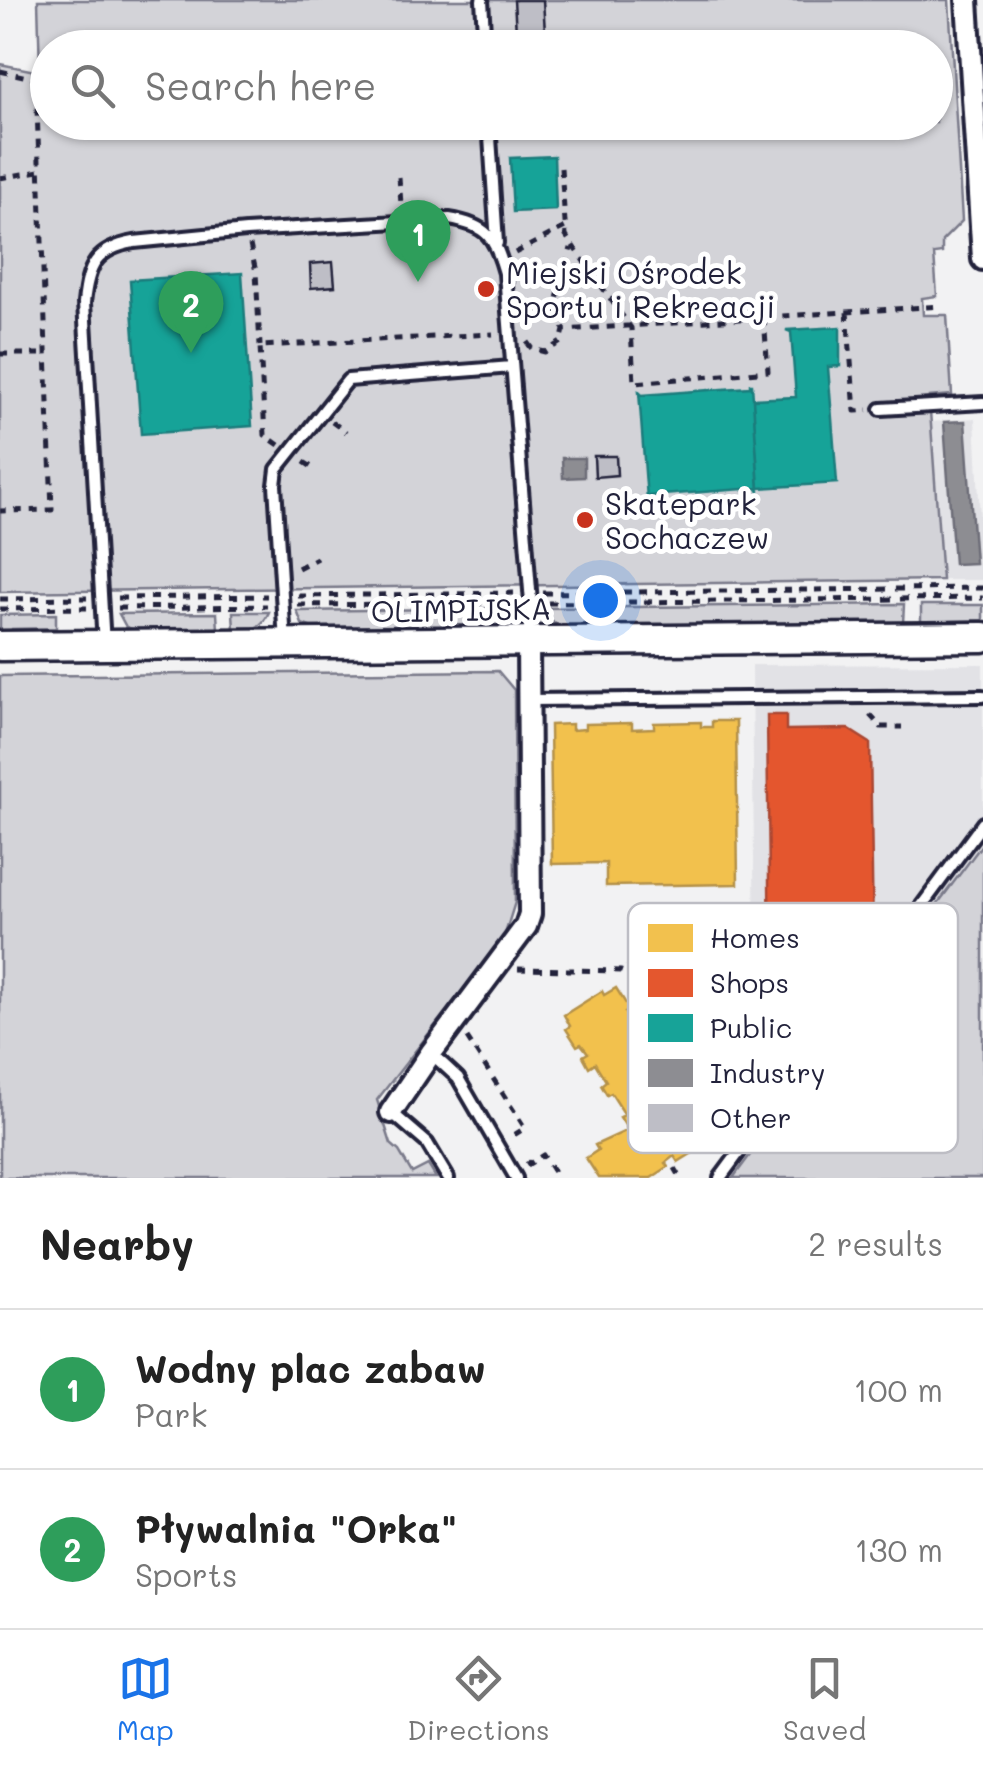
<!DOCTYPE html>
<meta charset="utf-8">
<style>
body{margin:0;font-family:Mali,sans-serif;background:#f6f6f6;color:#222}
.you{position:absolute;left:600px;top:600px;width:35px;height:35px;margin:-25px;border:8px solid #fff;border-radius:50%;background:#1a73e8;box-shadow:0 0 0 15px #1a73e833}
.badge{display:grid;place-items:center;width:65px;height:65px;border-radius:50%;background:#1a73e8;color:#fff;font-size:32px;font-weight:700}
.pin{position:absolute;translate:-50% -82px;filter:drop-shadow(0 2px 5px #0008)}
.pin::after{content:'';position:absolute;top:52px;width:35px;height:30px;background:inherit;clip-path:polygon(0 0,100% 0,50% 100%)}
.list{margin:0;padding:0;list-style:none}
h2{display:flex;justify-content:space-between;align-items:center;height:130px;margin:0;padding:0 40px;font-size:42px}
h2 small{font-size:32px;font-weight:400;color:#767676}
.list li{display:grid;grid-template-columns:65px 1fr auto;gap:30px;align-items:center;box-sizing:border-box;height:160px;padding:0 40px;border-top:2px solid #e0e0e0}
.list b{display:block;font-size:38px;white-space:nowrap}
.list p{margin:0;font-size:32px;white-space:nowrap;color:#767676}
.list em{font-size:32px;font-style:normal;color:#767676}
.icon{flex:none;width:55px;height:55px;fill:none;stroke:currentColor;stroke-width:2;stroke-linecap:round;stroke-linejoin:round}
.map{position:relative;flex:none;width:983px;height:1178px;overflow:hidden}
.search{position:absolute;background:#fff;box-shadow:0 2px 8px #0004;left:30px;right:30px;top:30px;height:110px;display:flex;align-items:center;gap:25px;box-sizing:border-box;padding:0 35px;border-radius:55px;color:#767676;font-size:38px}
.sheet{height:450px;background:#fff}
nav{display:flex;justify-content:space-around;align-items:center;box-sizing:border-box;height:140px;border-top:2px solid #e0e0e0;background:#fff;font-size:28px;color:#767676}
nav a{display:grid;justify-items:center;gap:5px}
nav .on{color:#1a73e8}
.map>svg:first-child{display:block}
.built{fill:#e2e2e6}
.green{fill:#d3d3d8;stroke:#7a7a8a;stroke-width:2.5;fill-rule:evenodd}
.homes{fill:#f2c14e;stroke:#b49148;stroke-width:2.5}
.shops{fill:#e4572e;stroke:#aa4732;stroke-width:2.5}
.public{fill:#17a398;stroke:#1a7c7c;stroke-width:2.5}
.industry{fill:#8d8d92;stroke:#6d6d78;stroke-width:2.5}
.building{fill:#bebec6;stroke:#22223b;stroke-width:2.5}
.lines{fill:none;stroke-linecap:round;stroke-linejoin:round}
.lane-casing{stroke:#22223b;stroke-width:18}
.street-casing{stroke:#22223b;stroke-width:28}
.secondary-casing{stroke:#22223b;stroke-width:35}
.path{stroke:#22223b;stroke-width:5;stroke-dasharray:8 8;stroke-linecap:butt}
.lane{stroke:#fff;stroke-width:10}
.street{stroke:#fff;stroke-width:20}
.secondary{stroke:#fff;stroke-width:28}
.poi-dot{fill:#c8321e;stroke:#fff;stroke-width:4}
.labels{text-anchor:middle;dominant-baseline:central;stroke-width:10;stroke-linejoin:round;paint-order:stroke}
.poi-label{font-size:30px;fill:#22223b;stroke:#fff;text-anchor:start}
.street-label{font-size:30px;fill:#22223b;stroke:#fff}
.key{fill:#fff;stroke:#bdbdc4;stroke-width:2.5}
.key-label{font-size:28px;fill:#22223b}
</style>
<div class="map">
<svg width="983" height="1178" viewBox="0 0 983 1178">
<rect width="100%" height="100%" fill="#f2f2f3"/>
<filter id="ink" filterUnits="userSpaceOnUse"><feTurbulence type="fractalNoise" baseFrequency=".01" numOctaves="2"/><feDisplacementMap in="SourceGraphic" scale="20" xChannelSelector="R" yChannelSelector="G"/><feConvolveMatrix kernelMatrix="1 2 1 2 8 2 1 2 1" color-interpolation-filters="sRGB"/></filter>
<g filter="url(#ink)">
<path class="built" d="M975 418 983 580H942L931 422Z
M983 664V843L819 1062 624 965 755 962 752 665Z"/>
<path class="green" d="M38 0H949L962 221 942 241V253L934 254 937 296 922 298 923 315H947L952 395 929 397 942 580 0 592V64L40 72ZM48 48H936V122H48Z
M904 604 903 623 558 626 546 616 543 608Z
M921 605H983V620L921 622Z
M517 608 512 620 501 627 315 629 302 624 297 611Z
M233 612H269C261 630 252 630 234 630Z
M217 613 218 630 139 631 126 627 119 614Z
M56 614V628L12 629 11 633H0V615Z
M498 671 514 690 515 902 504 937 377 1100 391 1144 399 1151 412 1173 428 1165 436 1178H0V676Z
M983 843V1178H733Z"/>
<path class="homes" d="M712 721H736L738 884 606 886V863L552 864 550 725 572 724V730L585 729V724L632 723V729L654 728V723L701 722V727H712Z
M616 988 630 1010 625 1013 631 1023 636 1020 643 1030 638 1033 651 1055 656 1052 663 1062 658 1065 671 1086 675 1083 688 1103 683 1105 689 1115 694 1112 705 1130 700 1133 707 1144 678 1162 674 1156 665 1163 668 1167 651 1178H599L586 1158 598 1150 595 1145 628 1130 620 1117 625 1115 611 1093 607 1095 601 1085 606 1081 595 1063 589 1067 583 1056 588 1053 581 1044 577 1046 566 1029 570 1026 564 1015 602 991 604 995Z"/>
<path class="shops" d="M767 715H786V730L848 729 870 743 873 937 789 939V958H796V962H770Z"/>
<path class="public" d="M554 156 556 210 513 212 510 158Z
M242 273 252 426 141 434 130 280Z
M840 327V366L828 367 837 483 759 488 753 399 796 397 791 332 786 330Z
M750 384H752L759 492 757 488 648 496 647 499 639 392 642 395 750 387Z"/>
<path class="industry" d="M965 421 975 563 954 564 944 422Z
M562 458H584V477L563 478Z"/>
<path class="building" d="M514 0H543L546 48H517Z
M333 262 335 286 311 288 310 264Z
M594 456H616L617 475 595 477Z"/>
<g class="lines">
<defs>
<path id="lane" d="M482 0 485 48
M489 122 497 243
M881 409 983 403
M285 642 275 485 277 469 348 380 512 367
M104 645 84 303C88 266 95 249 134 242L246 231 449 219C487 225 495 237 505 273L531 603 528 640
M529 700 983 696
M432 1054 458 1078 516 1178
M391 1112 427 1143 448 1178
M720 1178 983 823"/>
<path id="street" d="M967 0 983 259
M391 1112 431 1053 526 926 530 914 528 641"/>
<path id="secondary" d="M0 646 983 637"/>
</defs>
<use href="#lane" class="lane-casing"/>
<use href="#street" class="street-casing"/>
<use href="#secondary" class="secondary-casing"/>
<path class="path" d="M0 71 32 78 36 82 52 510 0 511
M561 168 566 236 631 328 634 383 768 371 764 318
M399 177 401 204
M0 178 39 171
M250 245 256 272 260 346
M515 253 565 227
M847 312 855 411 868 410
M553 313 571 248
M526 322C539 305 558 310 564 330
M527 342 532 349 545 352 561 342 564 330 941 306
M0 354H47
M332 422 346 432
M279 445 265 435 260 346 493 334
M304 462 315 469
M298 568 317 558
M543 593 983 588
M298 596 517 593
M118 598 267 596
M0 599 87 598
M548 603 983 598
M298 605 517 603
M118 608 267 606
M0 609 87 608
M870 715 881 727H902
M765 902 766 976 849 975
M518 969 621 971 642 979 739 1123
M467 1038 525 1128 514 1135 517 1142
M527 1161 529 1164 543 1155 558 1178
M675 1168 681 1178"/>
<use href="#lane" class="lane"/>
<use href="#street" class="street"/>
<use href="#secondary" class="secondary"/>
</g>
</g>
<g class="poi-dot">
<circle cx="486" cy="289" r="10"/>
<circle cx="585" cy="520" r="10"/>
</g>
<g class="labels">
<g class="poi-label">
<text x="506" y="272">Miejski Ośrodek<tspan x="506" dy="34">Sportu i Rekreacji</tspan></text>
<text x="605" y="503">Skatepark<tspan x="605" dy="34">Sochaczew</tspan></text>
</g>
<g class="street-label">
<text transform="translate(461 609) rotate(-1)">OLIMPIJSKA</text>
</g>
</g>
<rect x="628" y="903" width="330" height="250" rx="15" class="key"/>
<rect x="648" y="924" width="45" height="28" fill="#f2c14e"/>
<rect x="648" y="969" width="45" height="28" fill="#e4572e"/>
<rect x="648" y="1014" width="45" height="28" fill="#17a398"/>
<rect x="648" y="1059" width="45" height="28" fill="#8d8d92"/>
<rect x="648" y="1104" width="45" height="28" fill="#bebec6"/>
<g class="key-label">
<text x="710" y="948">Homes</text>
<text x="710" y="993">Shops</text>
<text x="710" y="1038">Public</text>
<text x="710" y="1083">Industry</text>
<text x="710" y="1128">Other</text>
</g>
</svg>
<div class="you"></div>
<div class="pin badge" style="left:418px;top:282px;background:#2e9e5b">1</div>
<div class="pin badge" style="left:191px;top:353px;background:#2e9e5b">2</div>
<div class="search"><svg class="icon" aria-label="search" viewBox="0 0 24 24"><circle cx="10" cy="10" r="6"/><path d="M15 15l6 6"/></svg>Search here</div>
</div>
<section class="sheet">
<h2>Nearby<small>2 results</small></h2>
<ul class="list">
<li><span class="badge" style="background:#2e9e5b">1</span><div><b>Wodny plac zabaw</b><p>Park</p></div><em>100 m</em></li>
<li><span class="badge" style="background:#2e9e5b">2</span><div><b>Pływalnia &quot;Orka&quot;</b><p>Sports</p></div><em>130 m</em></li>
</ul>
</section>
<nav>
<a class="on"><svg class="icon" aria-label="map" viewBox="0 0 24 24"><path d="M3 6l6-2 6 2 6-2v14l-6 2-6-2-6 2zM9 4v14M15 6v14"/></svg>Map</a>
<a><svg class="icon" aria-label="directions" viewBox="0 0 24 24"><path d="M12 3l9 9-9 9-9-9zM9 14v-3h6M13 9l2 2-2 2"/></svg>Directions</a>
<a><svg class="icon" aria-label="saved" viewBox="0 0 24 24"><path d="M7 4h10v16l-5-4-5 4z"/></svg>Saved</a>
</nav>
